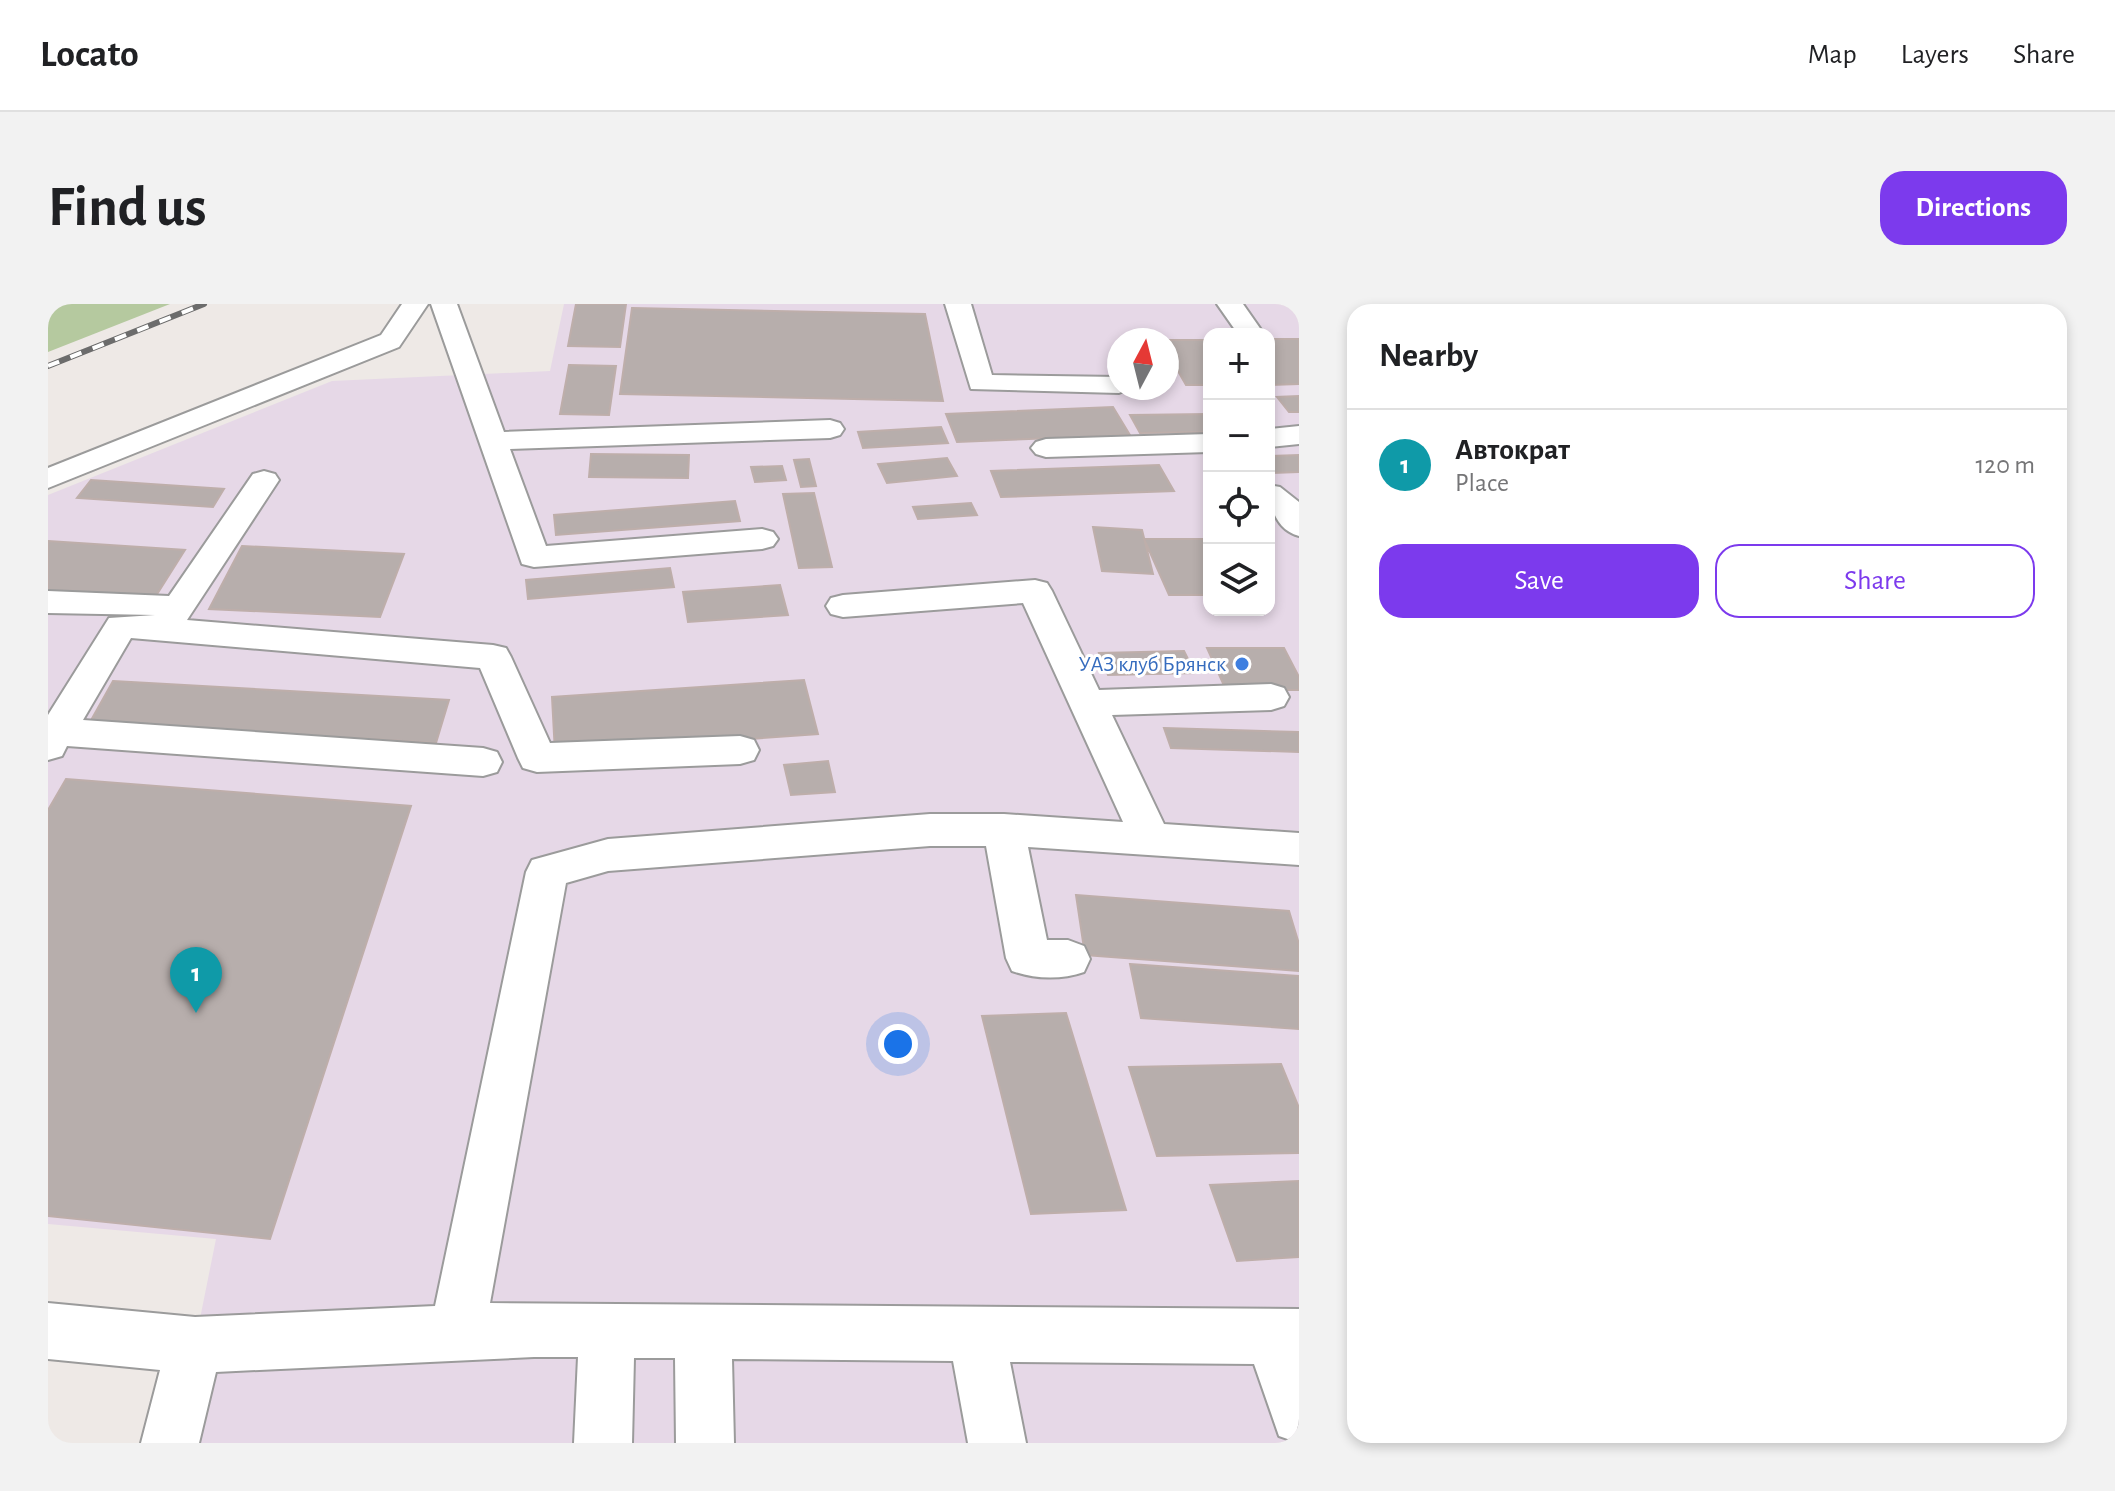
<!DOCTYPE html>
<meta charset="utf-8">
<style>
body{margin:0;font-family:"Alegreya Sans",sans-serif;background:#f2f2f2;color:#202124}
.controls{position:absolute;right:24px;top:24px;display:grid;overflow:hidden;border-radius:16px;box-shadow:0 4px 12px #0003}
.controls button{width:72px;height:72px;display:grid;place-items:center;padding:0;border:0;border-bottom:2px solid #e0e0e0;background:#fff;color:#202124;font:40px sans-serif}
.compass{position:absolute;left:1059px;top:24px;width:72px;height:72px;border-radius:50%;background:#fff;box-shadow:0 4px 12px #0003;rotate:7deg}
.you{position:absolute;left:850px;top:740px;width:28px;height:28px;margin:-20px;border:6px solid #fff;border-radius:50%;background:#1a73e8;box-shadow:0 0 0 12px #1a73e833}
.badge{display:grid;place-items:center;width:52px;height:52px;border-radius:50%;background:#7c3aed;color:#fff;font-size:26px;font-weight:700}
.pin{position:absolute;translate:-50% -66px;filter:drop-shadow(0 2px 4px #0008)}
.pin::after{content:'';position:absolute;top:42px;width:28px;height:24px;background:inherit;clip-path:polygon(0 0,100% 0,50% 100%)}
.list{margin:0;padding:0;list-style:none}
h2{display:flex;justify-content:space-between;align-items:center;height:104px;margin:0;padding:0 32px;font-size:34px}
h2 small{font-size:26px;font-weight:400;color:#757577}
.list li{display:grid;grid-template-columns:52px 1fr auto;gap:24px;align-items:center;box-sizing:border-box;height:112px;padding:0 32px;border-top:2px solid #e0e0e0}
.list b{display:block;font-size:30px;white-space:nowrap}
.list p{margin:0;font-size:26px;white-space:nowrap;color:#757577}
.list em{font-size:26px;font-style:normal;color:#757577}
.actions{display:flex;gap:16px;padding:24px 32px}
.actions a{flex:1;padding:18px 0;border:2px solid #7c3aed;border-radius:24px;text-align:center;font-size:28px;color:#7c3aed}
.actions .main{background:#7c3aed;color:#fff}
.icon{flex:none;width:44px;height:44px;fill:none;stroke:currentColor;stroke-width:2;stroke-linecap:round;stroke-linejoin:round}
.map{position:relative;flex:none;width:1251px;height:1139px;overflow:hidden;border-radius:24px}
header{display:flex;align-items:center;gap:48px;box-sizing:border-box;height:112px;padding:0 40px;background:#fff;border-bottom:2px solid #e0e0e0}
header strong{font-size:38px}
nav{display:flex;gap:44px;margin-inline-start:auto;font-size:28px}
.intro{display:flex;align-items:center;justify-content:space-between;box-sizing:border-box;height:192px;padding:0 48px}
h1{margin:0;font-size:56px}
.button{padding:20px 36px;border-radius:24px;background:#7c3aed;color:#fff;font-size:28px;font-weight:700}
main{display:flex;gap:48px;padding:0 48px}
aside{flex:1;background:#fff;border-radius:24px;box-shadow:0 4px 12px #0003}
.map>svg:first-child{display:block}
.industrial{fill:#e6d8e7;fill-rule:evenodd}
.forest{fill:#b5c99f}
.building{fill:#b7aeac;stroke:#beaeaa;stroke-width:2}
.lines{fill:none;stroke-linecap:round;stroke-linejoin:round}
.minor-casing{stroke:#9b9b9b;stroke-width:4}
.minor{fill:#fff;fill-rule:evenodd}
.rail-casing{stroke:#6c6c6c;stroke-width:6}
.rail{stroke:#fff;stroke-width:4;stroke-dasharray:12;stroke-linecap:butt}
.shop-dot{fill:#3f7fe0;stroke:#fff;stroke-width:3}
.labels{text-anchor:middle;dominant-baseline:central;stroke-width:6;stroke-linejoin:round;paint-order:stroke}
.shop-label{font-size:22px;fill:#366cbe;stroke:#fff;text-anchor:end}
</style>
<header>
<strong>Locato</strong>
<nav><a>Map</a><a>Layers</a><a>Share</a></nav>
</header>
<div class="intro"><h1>Find us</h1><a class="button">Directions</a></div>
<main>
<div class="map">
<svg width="1251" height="1139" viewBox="0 0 1251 1139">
<rect width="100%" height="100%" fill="#eee9e6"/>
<path class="industrial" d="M516 0H1251V1139H127L168 935 0 920V191L284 77 502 67ZM1161 30H1221V306H1161ZM1071 36H1119V84H1071Z"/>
<path class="forest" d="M0 0H122L0 48Z"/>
<path class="building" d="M528 0H578L572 43 520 42Z
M584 4 877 10 895 97 572 90Z
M1221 35H1251V80L1221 81Z
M1119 36H1161V81H1138L1119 48Z
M521 61 568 62 561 111 512 110Z
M1251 92V108H1241L1229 93Z
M1065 103 1082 131 909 138 898 110Z
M1160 110 1161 128 1092 129 1082 111Z
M893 123 900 139 815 144 810 128Z
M543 150 641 151 640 174 541 173Z
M1251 151V168L1224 169 1221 164V152Z
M899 154 909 172 839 179 830 160Z
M761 155 768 182 753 183 746 156Z
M1111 161 1126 187 953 193 943 167Z
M734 162 738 176 707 178 703 163Z
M43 176 176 185 165 203 29 194Z
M766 189 784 263 751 264 735 190Z
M687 197 692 217 508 231 506 211Z
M923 199 929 211 870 215 865 203Z
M1045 223 1094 226 1105 270 1054 267Z
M1096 235H1160L1161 291H1121Z
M0 237 137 246 106 295 0 288Z
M194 242 356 250 332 313 161 305Z
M622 264 626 283 480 295 478 276Z
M732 281 740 311 640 318 635 288Z
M1159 344H1236L1251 373V386H1178Z
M1136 347 1147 369 1060 371 1051 349Z
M756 376 770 430 507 449 504 393Z
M65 377 401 396 388 439 42 418Z
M1116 424 1251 428V448L1123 444Z
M780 457 787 488 743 491 736 461Z
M18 475 363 502 222 935 0 912V506Z
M1028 591 1241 607 1251 640V667L1037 651Z
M1082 660 1251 672V725L1093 714Z
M1018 709 1078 906 983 910 934 712Z
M1233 760 1251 804V849L1109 852 1081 763Z
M1251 877V953L1189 957 1162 881Z"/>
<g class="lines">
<defs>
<path id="minor" d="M354 0H380L351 43 0 184V164L333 31Z
M383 0H409L456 128 782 116 792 119 796 125 792 131 782 134 462 145 498 242 714 225 725 228 730 235 725 242 714 245 486 263 474 260Z
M897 0H923L944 71 1071 73V84H1083L1071 89 923 85Z
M1169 0H1195L1216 30H1190Z
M1251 122V140L1221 143V125Z
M1161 130V148L998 153 988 150 983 144 988 138 998 135Z
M216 167 227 170 231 176 139 316 445 341 458 344 463 353 502 439 692 432 706 436 711 446 706 456 692 460 489 468 475 464 470 454 432 364 83 334 35 416 435 444 449 448 454 458 449 468 435 472 19 442 14 452 0 456V411L61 314 107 311 0 309V287L121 292 205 170Z
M1221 181 1232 183 1251 198V232C1228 226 1221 202 1221 181Z
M987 276 999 279 1004 287 1051 386 1223 380 1236 384 1241 393 1236 402 1223 406 1064 411 1116 520 1251 529V561L980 543 999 636H1020L1036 642 1042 655 1036 668C1013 676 987 675 964 667L958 654 938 542H882L560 567 518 579 442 999 1251 1005V1139L1231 1132 1206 1060 962 1058 978 1139H920L905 1057 684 1055 686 1139H628L627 1054H586L584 1139H526L530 1053H486L168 1068 151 1139H93L112 1066 0 1055V999L147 1013 387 1002 478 568 484 556 560 535 882 510H956L1075 518 975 299 795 313 783 310 778 302 783 294 795 291Z"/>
</defs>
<use href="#minor" class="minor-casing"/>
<use href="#minor" class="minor"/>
<defs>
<path id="rail" d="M0 62 156 0"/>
</defs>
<use href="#rail" class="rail-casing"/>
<use href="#rail" class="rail"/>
</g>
<circle class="shop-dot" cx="1194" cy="360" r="8"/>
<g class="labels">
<g class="shop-label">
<text x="1178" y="360">УАЗ клуб Брянск</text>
</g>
</g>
</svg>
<div class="controls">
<button>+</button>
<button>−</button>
<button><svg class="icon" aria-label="locate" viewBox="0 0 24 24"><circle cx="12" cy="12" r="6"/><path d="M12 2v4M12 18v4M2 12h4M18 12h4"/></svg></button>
<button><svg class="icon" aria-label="layers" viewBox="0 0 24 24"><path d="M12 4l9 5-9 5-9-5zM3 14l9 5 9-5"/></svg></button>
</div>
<svg class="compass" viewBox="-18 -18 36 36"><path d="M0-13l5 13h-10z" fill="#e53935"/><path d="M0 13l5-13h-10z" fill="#757577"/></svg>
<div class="you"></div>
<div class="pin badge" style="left:148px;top:709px;background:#0f9aa8">1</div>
</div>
<aside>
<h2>Nearby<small></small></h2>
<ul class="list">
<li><span class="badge" style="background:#0f9aa8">1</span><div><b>Автократ</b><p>Place</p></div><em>120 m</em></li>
</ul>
<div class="actions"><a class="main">Save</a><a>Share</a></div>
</aside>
</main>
